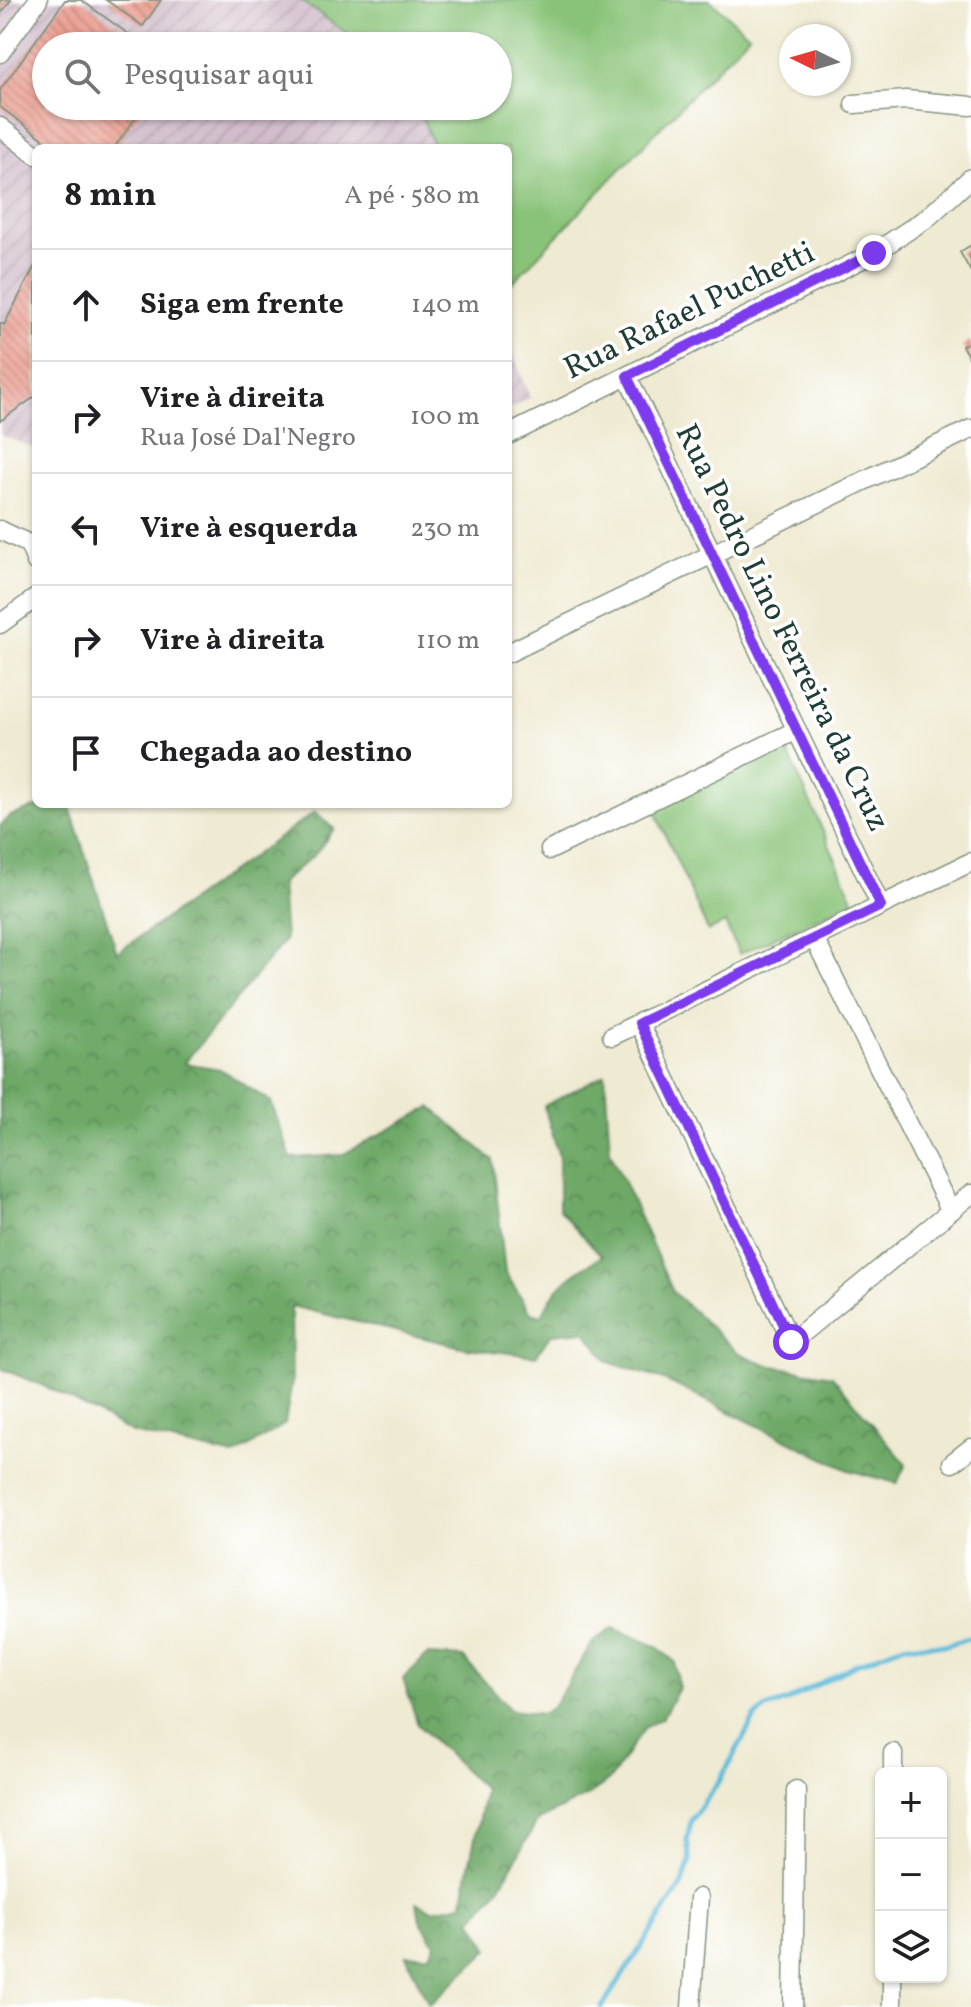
<!DOCTYPE html>
<html lang="pt">
<meta charset="utf-8">
<style>
body{margin:0;font-family:Vollkorn,serif;background:#f2f2f2;color:#202124}
.controls{position:absolute;right:24px;bottom:24px;display:grid;overflow:hidden;border-radius:12px;box-shadow:0 2px 6px #0004}
.controls button{width:72px;height:72px;display:grid;place-items:center;padding:0;border:0;border-bottom:2px solid #e0e0e0;background:#fff;color:#202124;font:40px sans-serif}
.compass{position:absolute;left:779px;top:24px;width:72px;height:72px;border-radius:50%;background:#fff;box-shadow:0 2px 6px #0004;rotate:275deg}
.stop{position:absolute;width:24px;height:24px;margin:-18px;border:6px solid #7c3aed;border-radius:50%;background:#fff}
.stop.end{background:#7c3aed;border-color:#fff;box-shadow:0 2px 8px #0008}
.list{margin:0;padding:0;list-style:none}
h2{display:flex;justify-content:space-between;align-items:center;height:104px;margin:0;padding:0 32px;font-size:34px}
h2 small{font-size:26px;font-weight:400;color:#757577}
.list li{display:grid;grid-template-columns:52px 1fr auto;gap:24px;align-items:center;box-sizing:border-box;height:112px;padding:0 32px;border-top:2px solid #e0e0e0}
.list b{display:block;font-size:30px;white-space:nowrap}
.list p{margin:0;font-size:26px;white-space:nowrap;color:#757577}
.list em{font-size:26px;font-style:normal;color:#757577}
.icon{flex:none;width:44px;height:44px;fill:none;stroke:currentColor;stroke-width:2;stroke-linecap:round;stroke-linejoin:round}
.map{position:relative;flex:none;width:971px;height:2007px;overflow:hidden}
.search{position:absolute;background:#fff;box-shadow:0 2px 6px #0004;left:32px;top:32px;width:480px;height:88px;display:flex;align-items:center;gap:20px;box-sizing:border-box;padding:0 28px;border-radius:44px;color:#757577;font-size:30px}
.panel{position:absolute;background:#fff;box-shadow:0 2px 6px #0004;left:32px;top:144px;width:480px;height:664px;border-radius:12px}
.map>svg:first-child{display:block}
.industrial{fill:url(#industrial-furrows)}
.green{fill:#89c378;stroke:#548056;stroke-width:2}
.forest{fill:url(#forest-crowns);stroke:#46734e;stroke-width:2}
.lines{fill:none;stroke-linecap:round;stroke-linejoin:round}
.stream{stroke:#5cbbda;stroke-width:5}
.building{fill:url(#building-back-hatch)}
.minor-casing{stroke:#879483;stroke-width:21}
.minor{stroke:#fff;stroke-width:18}
.route{stroke:#7c3aed;stroke-width:10}
.labels{text-anchor:middle;dominant-baseline:central;stroke-width:7;stroke-linejoin:round;paint-order:stroke}
.street-label{font-size:32px;fill:#1f3d34;stroke:#fff}
</style>
<div class="map">
<svg width="971" height="2007" viewBox="0 0 971 2007">
<defs>
<pattern id="industrial-furrows" width="10" height="10" patternUnits="userSpaceOnUse" patternTransform="scale(2)"><rect width="10" height="10" fill="#d1bdcb"/><path d="M-1 1l2-2M0 10L10 0M9 11l2-2" fill="none" stroke="#b3a3af"/></pattern>
<pattern id="forest-crowns" width="20" height="18" patternUnits="userSpaceOnUse" patternTransform="scale(2)"><rect width="20" height="18" fill="#6ea968"/><path d="M2 6a3 3 0 1 1 6 0M12 15a3 3 0 1 1 6 0" fill="none" stroke="#5a8b56"/></pattern>
<pattern id="building-back-hatch" width="6" height="6" patternUnits="userSpaceOnUse" patternTransform="scale(2)"><rect width="6" height="6" fill="#e99485"/><path d="M-1 5l2 2M0 0l6 6M5-1l2 2" fill="none" stroke="#bc7a6e"/></pattern>
</defs>
<rect width="100%" height="100%" fill="#fff"/>
<filter id="ink" filterUnits="userSpaceOnUse"><feTurbulence type="fractalNoise" baseFrequency=".0125" numOctaves="2"/><feDisplacementMap in="SourceGraphic" scale="16" xChannelSelector="R" yChannelSelector="G"/><feConvolveMatrix kernelMatrix="1 2 1 2 8 2 1 2 1" color-interpolation-filters="sRGB"/></filter>
<filter id="wash" filterUnits="userSpaceOnUse"><feTurbulence type="fractalNoise" baseFrequency=".006" numOctaves="4" result="noise"/><feDisplacementMap in="SourceGraphic" scale="32" xChannelSelector="R" yChannelSelector="G"/><feGaussianBlur stdDeviation="1.8" result="paint"/><feColorMatrix in="noise" values="0 0 0 0 0 0 0 0 0 0 0 0 0 0 0 0 0 1.4 0 .05"/><feComposite in="paint" operator="in"/></filter>
<g filter="url(#wash)">
<rect width="100%" height="100%" fill="#efead2"/>
<path class="industrial" d="M0 0H298L364 46H46V106H418L434 148H36V449L0 435Z
M508 340 530 398 508 409Z"/>
<path class="green" d="M300 0H710L749 35 508 287V148H434L418 106H498V46H365Z
M786 748 854 901 739 954 725 923 708 931 653 807Z"/>
<path class="forest" d="M45 804H69L117 953 315 812 334 829 316 853 281 883 285 940 184 1063 220 1069 271 1102 291 1158 342 1155 431 1107 493 1160 505 1272 531 1313 542 1316C554 1285 575 1272 602 1256L559 1210V1156L544 1106 605 1074 610 1151 673 1292 737 1352 766 1365 832 1376 906 1464 897 1483 848 1470 667 1381 608 1362 585 1331 551 1334 536 1356 466 1348 291 1306 292 1381 285 1424 234 1456 133 1433 51 1389 0 1368V826L11 816Z
M613 1628 656 1646 675 1662 679 1688 662 1718 644 1728 611 1778 591 1794 538 1820 498 1890 471 1920 489 1949 429 2005 406 1955H430L435 1944 420 1920 417 1903 433 1910 463 1904C467 1865 479 1828 484 1789L418 1725 403 1679 427 1655 463 1657 510 1710 541 1714 552 1708 593 1642Z"/>
<g class="lines">
<path class="stream" d="M602 2007 682 1884 690 1861 687 1840 691 1820 719 1782 755 1717 766 1708 787 1701 854 1665 905 1645H947L971 1637"/>
</g>
<g id="blocks">
<path class="building" d="M0 0H11L0 15Z
M65 0H81L145 46H46V106H144L114 148H56L0 107V90Z
M106 0H161L143 26Z
M971 245V272L960 252Z
M36 264V396L0 421V323L4 325Z
M971 340V361L962 346Z"/>
</g>
</g>
<g filter="url(#ink)">
<use href="#blocks" fill-opacity="0" stroke="#879483" stroke-width="2"/>
<g class="lines">
<defs>
<path id="minor" d="M0 53 38 0
M854 104 906 100 971 106
M0 127 36 155
M627 376 881 906
M508 435 874 253 927 218 971 178
M0 530 29 544 36 562
M0 624 36 598
M508 653 971 429
M550 850 797 730
M814 938 951 1211
M639 1023 791 1342 971 1194
M612 1036 971 862
M952 1463 971 1448
M893 1773V1753
M691 2007 699 1898
M793 2007 796 1790
M892 2007V1977"/>
</defs>
<use href="#minor" class="minor-casing"/>
<use href="#minor" class="minor"/>
</g>
</g>
<g class="lines" filter="url(#ink)">
<path class="route" d="M791 1342 639 1023 881 906 627 376 874 253"/>
</g>
<g class="labels">
<g class="street-label">
<text transform="translate(690 312) rotate(-26)">Rua Rafael Puchetti</text>
<text transform="translate(781 628) rotate(64)">Rua Pedro Lino Ferreira da Cruz</text>
</g>
</g>
</svg>
<div class="controls">
<button>+</button>
<button>−</button>
<button><svg class="icon" aria-label="layers" viewBox="0 0 24 24"><path d="M12 4l9 5-9 5-9-5zM3 14l9 5 9-5"/></svg></button>
</div>
<svg class="compass" viewBox="-18 -18 36 36"><path d="M0-13l5 13h-10z" fill="#e53935"/><path d="M0 13l5-13h-10z" fill="#757577"/></svg>
<div class="stop" style="left:791px;top:1342px"></div>
<div class="stop end" style="left:874px;top:253px"></div>
<div class="search"><svg class="icon" aria-label="search" viewBox="0 0 24 24"><circle cx="10" cy="10" r="6"/><path d="M15 15l6 6"/></svg>Pesquisar aqui</div>
<section class="panel">
<h2>8 min<small>A pé · 580 m</small></h2>
<ul class="list">
<li><svg class="icon" aria-label="ahead" viewBox="0 0 24 24"><path d="M12 20V5M6 11l6-6 6 6"/></svg><div><b>Siga em frente</b></div><em>140 m</em></li>
<li><svg class="icon" aria-label="right" viewBox="0 0 24 24"><path d="M7 20v-9h11M14 6l5 5-5 5"/></svg><div><b>Vire à direita</b><p>Rua José Dal'Negro</p></div><em>100 m</em></li>
<li><svg class="icon" aria-label="left" viewBox="0 0 24 24"><path d="M17 20v-9H6M10 6l-5 5 5 5"/></svg><div><b>Vire à esquerda</b></div><em>230 m</em></li>
<li><svg class="icon" aria-label="right" viewBox="0 0 24 24"><path d="M7 20v-9h11M14 6l5 5-5 5"/></svg><div><b>Vire à direita</b></div><em>110 m</em></li>
<li><svg class="icon" aria-label="arrive" viewBox="0 0 24 24"><path d="M6 21V4h12l-3 4 3 4H6"/></svg><div><b>Chegada ao destino</b></div></li>
</ul>
</section>
</div>
